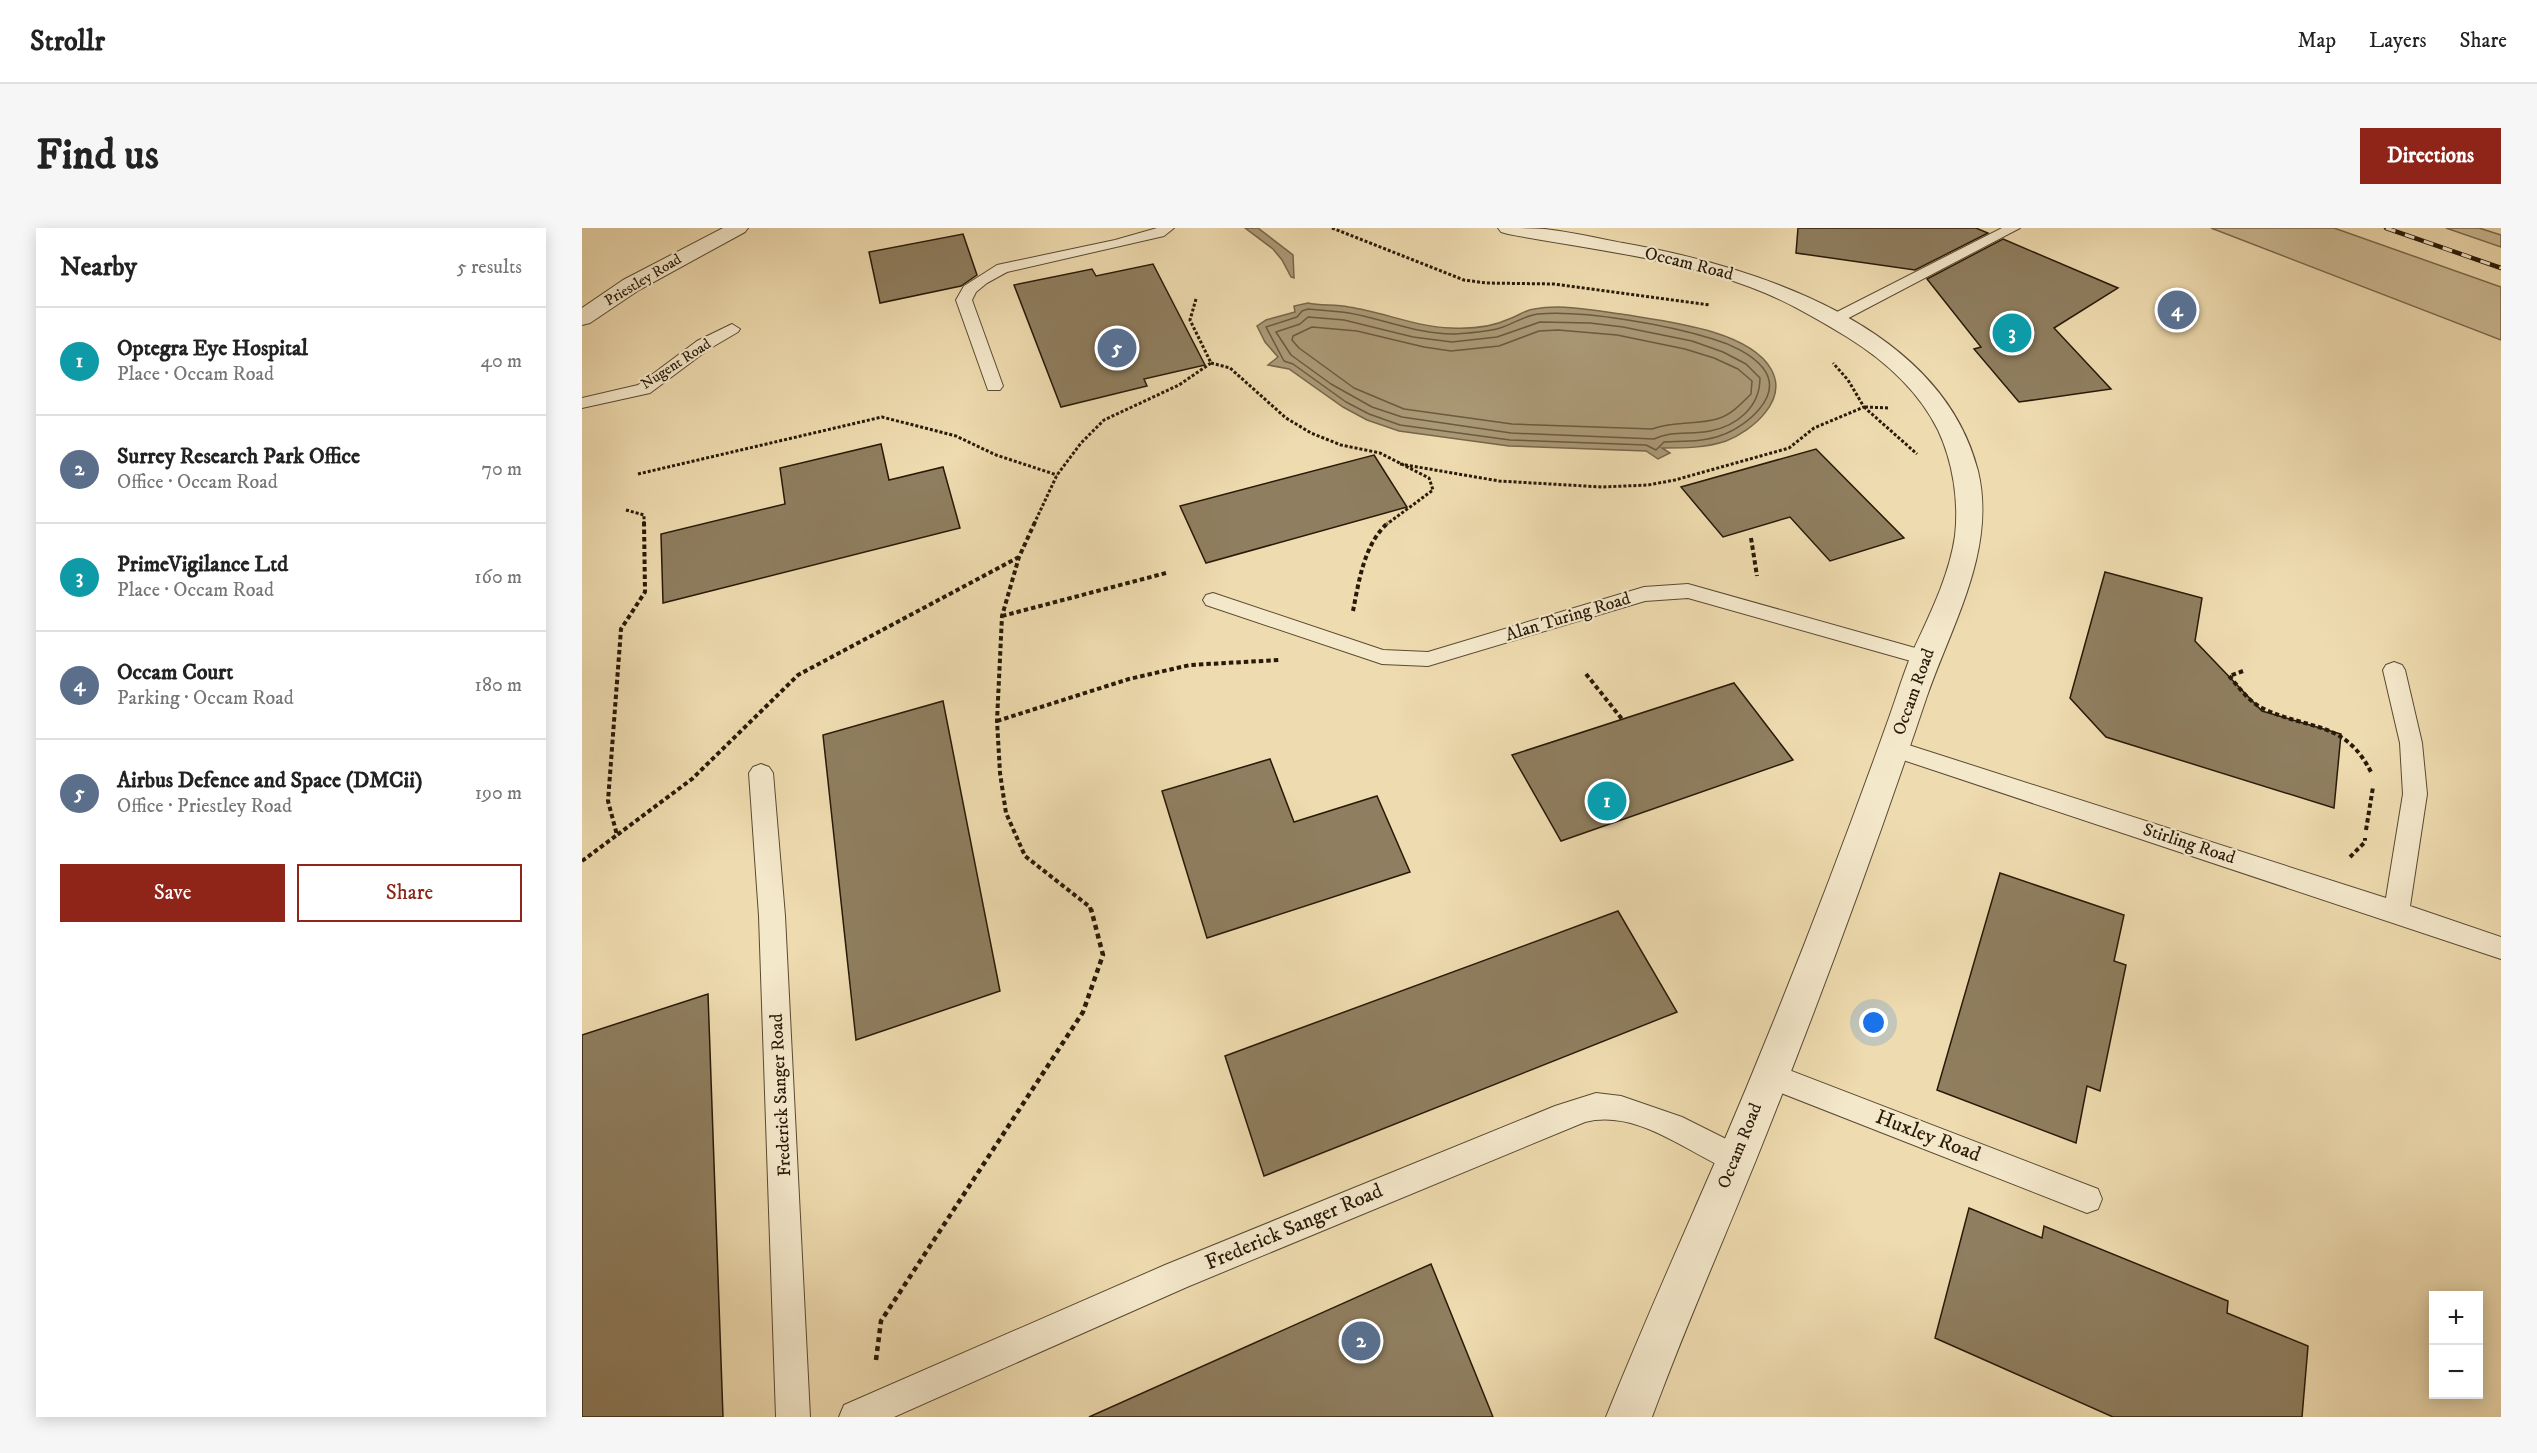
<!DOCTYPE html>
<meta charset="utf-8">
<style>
body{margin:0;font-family:"IM FELL DW Pica",serif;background:#f6f6f6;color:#222}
.controls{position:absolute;right:18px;bottom:18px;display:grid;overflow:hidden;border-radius:0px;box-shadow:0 3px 15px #0003}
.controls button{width:54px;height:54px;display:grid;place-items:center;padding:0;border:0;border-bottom:2px solid #e0e0e0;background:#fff;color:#222;font:30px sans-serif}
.you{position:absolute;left:1292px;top:795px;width:21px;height:21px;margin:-15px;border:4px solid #fff;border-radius:50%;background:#1a73e8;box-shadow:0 0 0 9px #1a73e833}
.badge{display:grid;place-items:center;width:39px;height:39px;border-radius:50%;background:#8f2418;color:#fff;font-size:20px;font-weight:700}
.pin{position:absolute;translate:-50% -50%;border:3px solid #fff;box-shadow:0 2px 6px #0006}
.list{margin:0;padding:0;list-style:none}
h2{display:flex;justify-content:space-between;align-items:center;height:78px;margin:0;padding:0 24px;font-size:26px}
h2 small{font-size:20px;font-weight:400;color:#767676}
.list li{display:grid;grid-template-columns:39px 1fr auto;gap:18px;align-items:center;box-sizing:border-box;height:108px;padding:0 24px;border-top:2px solid #e0e0e0}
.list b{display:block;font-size:22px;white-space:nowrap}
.list p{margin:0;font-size:20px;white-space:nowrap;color:#767676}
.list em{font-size:20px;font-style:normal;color:#767676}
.actions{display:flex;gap:12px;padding:18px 24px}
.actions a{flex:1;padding:14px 0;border:2px solid #8f2418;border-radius:0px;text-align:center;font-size:21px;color:#8f2418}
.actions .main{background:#8f2418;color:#fff}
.map{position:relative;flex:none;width:1919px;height:1189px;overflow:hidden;border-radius:0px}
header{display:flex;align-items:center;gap:36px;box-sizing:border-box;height:84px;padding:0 30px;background:#fff;border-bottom:2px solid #e0e0e0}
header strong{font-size:28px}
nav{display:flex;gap:33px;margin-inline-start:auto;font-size:21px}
.intro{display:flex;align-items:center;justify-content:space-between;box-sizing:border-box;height:144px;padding:0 36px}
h1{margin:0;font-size:42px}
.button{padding:15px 27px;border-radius:0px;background:#8f2418;color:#fff;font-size:21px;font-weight:700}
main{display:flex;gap:36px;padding:0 36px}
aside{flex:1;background:#fff;border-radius:0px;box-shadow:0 3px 15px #0003}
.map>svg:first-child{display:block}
.green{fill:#ccba93;stroke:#7a6a4e;stroke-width:1.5}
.water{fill:#ab9976;stroke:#77664a;stroke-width:1.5}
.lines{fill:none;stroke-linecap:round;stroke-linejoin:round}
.shore{stroke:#6a5a3f;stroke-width:1.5}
.building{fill:#8f7e5f;stroke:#281a08;stroke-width:1.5}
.lane-casing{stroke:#5a4a32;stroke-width:2}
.street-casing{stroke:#5a4a32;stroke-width:2}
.path-far2{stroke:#281a08;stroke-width:3;stroke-dasharray:3 2;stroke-linecap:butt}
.path-far1{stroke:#281a08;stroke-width:4;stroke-dasharray:4.5 3;stroke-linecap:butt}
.path{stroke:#281a08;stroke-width:4.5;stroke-dasharray:5 4;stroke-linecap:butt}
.lane{fill:#f4e8cb;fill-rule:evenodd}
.street{fill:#f4e8cb;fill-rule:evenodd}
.rail-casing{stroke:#281a08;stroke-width:4.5}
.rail{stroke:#f4e8cb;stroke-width:3;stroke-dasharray:10;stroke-linecap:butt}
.labels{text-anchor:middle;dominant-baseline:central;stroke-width:4.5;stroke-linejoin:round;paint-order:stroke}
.far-street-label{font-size:15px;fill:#281a08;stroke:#f4e8cb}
.street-label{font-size:18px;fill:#281a08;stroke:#f4e8cb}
.near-street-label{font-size:21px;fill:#281a08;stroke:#f4e8cb}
</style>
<header>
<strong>Strollr</strong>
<nav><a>Map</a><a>Layers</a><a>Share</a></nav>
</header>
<div class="intro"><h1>Find us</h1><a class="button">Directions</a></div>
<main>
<aside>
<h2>Nearby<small>5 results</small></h2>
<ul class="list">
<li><span class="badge" style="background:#0f9aa8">1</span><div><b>Optegra Eye Hospital</b><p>Place · Occam Road</p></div><em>40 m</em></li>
<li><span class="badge" style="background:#5c6f8a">2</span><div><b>Surrey Research Park Office</b><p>Office · Occam Road</p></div><em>70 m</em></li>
<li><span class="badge" style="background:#0f9aa8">3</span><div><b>PrimeVigilance Ltd</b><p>Place · Occam Road</p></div><em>160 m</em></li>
<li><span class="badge" style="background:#5c6f8a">4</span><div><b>Occam Court</b><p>Parking · Occam Road</p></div><em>180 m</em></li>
<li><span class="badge" style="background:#5c6f8a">5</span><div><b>Airbus Defence and Space (DMCii)</b><p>Office · Priestley Road</p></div><em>190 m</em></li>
</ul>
<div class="actions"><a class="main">Save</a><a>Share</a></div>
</aside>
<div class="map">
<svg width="1919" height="1189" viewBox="0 0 1919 1189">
<rect width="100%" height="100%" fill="#eedbaf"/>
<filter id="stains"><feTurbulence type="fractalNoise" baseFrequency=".00333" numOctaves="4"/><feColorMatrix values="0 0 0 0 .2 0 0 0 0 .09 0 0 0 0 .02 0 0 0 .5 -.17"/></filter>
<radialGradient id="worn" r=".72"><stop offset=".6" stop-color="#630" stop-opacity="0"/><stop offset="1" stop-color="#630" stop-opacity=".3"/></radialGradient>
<path class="green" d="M1629 0H1752L1919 59V112Z
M1864 0H1897L1919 7V19Z"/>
<path class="water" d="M663 0H676L711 27 712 50 709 49 700 32 691 21Z
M726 75C739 78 753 76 767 79 801 84 834 99 869 100 888 101 910 99 927 91 936 88 943 82 952 81 980 76 1011 82 1039 86 1080 93 1166 101 1189 141 1207 172 1170 203 1144 213 1124 220 1101 220 1080 220L1088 225 1076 231 1064 223 927 218 817 203 785 192 761 179 707 141 686 137 696 129 683 114 675 98 684 92 713 84 712 78Z"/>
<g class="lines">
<path class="shore" d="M726 81C739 82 753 83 767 85 801 91 838 107 873 106 887 105 905 104 918 100 931 96 944 87 956 86 1003 82 1086 97 1131 111 1148 116 1170 126 1181 140 1203 168 1163 199 1140 207 1123 214 1101 213 1082 214L1074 222 1064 217 928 212 818 197 787 186 764 174 711 136 702 133 684 99 715 89 720 83Z
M726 89 762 92 831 109 870 114 915 109 958 94 1008 95 1041 99 1110 113 1141 124 1164 136 1178 150C1178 179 1155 198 1128 203 1109 207 1090 202 1072 211L929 205 820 189 790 179 749 156 709 127 694 104 718 96Z
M730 99 775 103 842 119 869 123 917 118 957 103 976 102 1035 107 1103 121 1132 130 1156 141 1170 153 1169 166C1159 176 1149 187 1135 191 1114 197 1091 193 1070 201L930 196 822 181 772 160 717 120 710 112 711 108Z"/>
</g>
<path class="building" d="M1216 0H1394L1406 5 1333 42 1214 25Z
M381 6 395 47 379 58 298 75 287 24Z
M1421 11 1536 60 1472 100 1529 161 1437 174 1392 121 1399 119 1345 51Z
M571 36 623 137 562 151 565 158 479 179 432 57 510 41 514 48Z
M299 216 307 252 361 239 378 300 81 375 79 306 203 276 198 240Z
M1234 221 1322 310 1248 333 1208 289 1141 309 1099 259Z
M792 227 825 279 624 335 598 278Z
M1523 344 1620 370 1613 413 1680 483 1759 506 1752 580 1524 509 1488 470Z
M1152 455 1211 532 979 613 930 527Z
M361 473 418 763 274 812 241 507Z
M688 531 712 594 795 568 828 644 625 710 580 563Z
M1418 645 1542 687 1532 733 1544 737 1518 863 1505 858 1494 915 1355 862Z
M1036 683 1095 784 682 948 643 828Z
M126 766 141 1189H0V807Z
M1387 980 1460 1010 1462 998 1646 1073 1645 1085 1726 1118 1720 1189H1531L1353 1110Z
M849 1036 911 1189H507Z"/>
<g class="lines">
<defs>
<path id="lane" d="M575 0H592L582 8 425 44 405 55 394 64 390 72 421 158 418 162H406L374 72 382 58 415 37 533 12Z
M1420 0H1438L1259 94H1247L1245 91 1247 88Z
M150 96 158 101 156 104 127 121 68 165 0 180V170L56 157 115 113Z
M1106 356 1351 425 1354 430 1351 435 1343 437 1106 370 1063 373 846 438 800 436 624 377 621 372 624 367 631 365 801 422 846 424 1062 359Z
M1812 434 1820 437 1823 442 1840 515 1845 566 1828 678 1919 709V731L1303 526 1300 520 1303 514 1311 512 1804 670 1821 566 1818 515 1801 442 1804 437Z
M179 536 187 539 191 545 203 688 228 1189H194L177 688 167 545 171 539Z
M1186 834 1516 961 1520 971 1516 981 1505 985 1176 856 1172 847 1176 838Z
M1014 865 1039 868 1100 889 1164 921 1169 931 1164 941 1154 945C1108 927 1056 880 1003 894L605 1059 312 1189H257L262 1177 583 1037 973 878Z"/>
<path id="street" d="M141 0H166L163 4 57 62 8 95 0 97V80L41 52Z
M916 0C931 0 948 0 963 1 989 4 1015 10 1041 15 1171 38 1359 96 1396 243 1415 322 1369 398 1344 471 1292 626 1235 780 1174 932 1139 1018 1102 1102 1070 1189H1024C1059 1102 1097 1017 1134 932 1195 789 1252 644 1304 498 1313 474 1320 449 1330 425 1347 388 1367 349 1373 308 1377 273 1371 234 1356 202 1336 162 1302 132 1265 109 1234 90 1203 72 1168 59 1091 30 1007 21 926 6L919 4Z"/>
</defs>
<use href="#lane" class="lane-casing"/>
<use href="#street" class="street-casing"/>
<path class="path-far2" d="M750 0 882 52 904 55 972 56 1128 77
M629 135 648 140 704 190 729 205 759 217 798 225 847 250 851 262 805 296
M1282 179 1335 226
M1283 179 1308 180
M818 236 917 253 1020 259 1066 257 1093 252 1207 220 1232 200 1282 179 1266 152 1251 135
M56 246 300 189 374 208 414 227 475 247
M44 282 62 287V296
M452 296 475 247 499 215 522 192 597 157 629 135 608 92 614 71"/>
<path class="path-far1" d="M62 294 63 364 39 401 26 573 35 607 110 551 216 447 437 329
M453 294 437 329 420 388 415 493 418 545 424 585 443 628 508 679 509 683
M1169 310 1175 348
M771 383C777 353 782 315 807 294
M420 388 584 345
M1661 443 1647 448C1657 459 1666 473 1680 480 1727 503 1763 491 1790 546
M1004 446 1040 491
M415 493 547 451 608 437 697 432
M1784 602 1791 559
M1768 629 1783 614V610
M0 633 35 607"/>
<path class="path" d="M294 1132 299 1093 501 784 521 727 509 681"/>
<use href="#lane" class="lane"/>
<use href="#street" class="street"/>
<defs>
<path id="rail" d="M1804 0 1919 40"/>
</defs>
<use href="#rail" class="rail-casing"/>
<use href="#rail" class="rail"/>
</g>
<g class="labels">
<g class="far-street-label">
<text transform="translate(61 52) rotate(-31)">Priestley Road</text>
<text transform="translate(94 136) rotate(-33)">Nugent Road</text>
</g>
<g class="street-label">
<text transform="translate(1107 36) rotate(14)">Occam Road</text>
<text transform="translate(986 389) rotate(-17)">Alan Turing Road</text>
<text transform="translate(1332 464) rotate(-70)">Occam Road</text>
<text transform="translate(1607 616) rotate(18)">Stirling Road</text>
<text transform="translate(199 867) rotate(-93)">Frederick Sanger Road</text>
<text transform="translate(1158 918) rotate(-68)">Occam Road</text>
</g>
<g class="near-street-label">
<text transform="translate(1346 908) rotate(21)">Huxley Road</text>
<text transform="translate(712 999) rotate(-23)">Frederick Sanger Road</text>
</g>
</g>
<rect width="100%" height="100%" filter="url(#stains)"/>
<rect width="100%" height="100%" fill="url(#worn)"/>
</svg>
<div class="controls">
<button>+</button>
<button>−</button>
</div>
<div class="you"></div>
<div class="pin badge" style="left:1025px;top:573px;background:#0f9aa8">1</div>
<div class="pin badge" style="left:779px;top:1113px;background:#5c6f8a">2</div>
<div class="pin badge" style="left:1430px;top:105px;background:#0f9aa8">3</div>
<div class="pin badge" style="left:1595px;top:82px;background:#5c6f8a">4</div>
<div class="pin badge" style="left:535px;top:120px;background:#5c6f8a">5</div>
</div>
</main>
